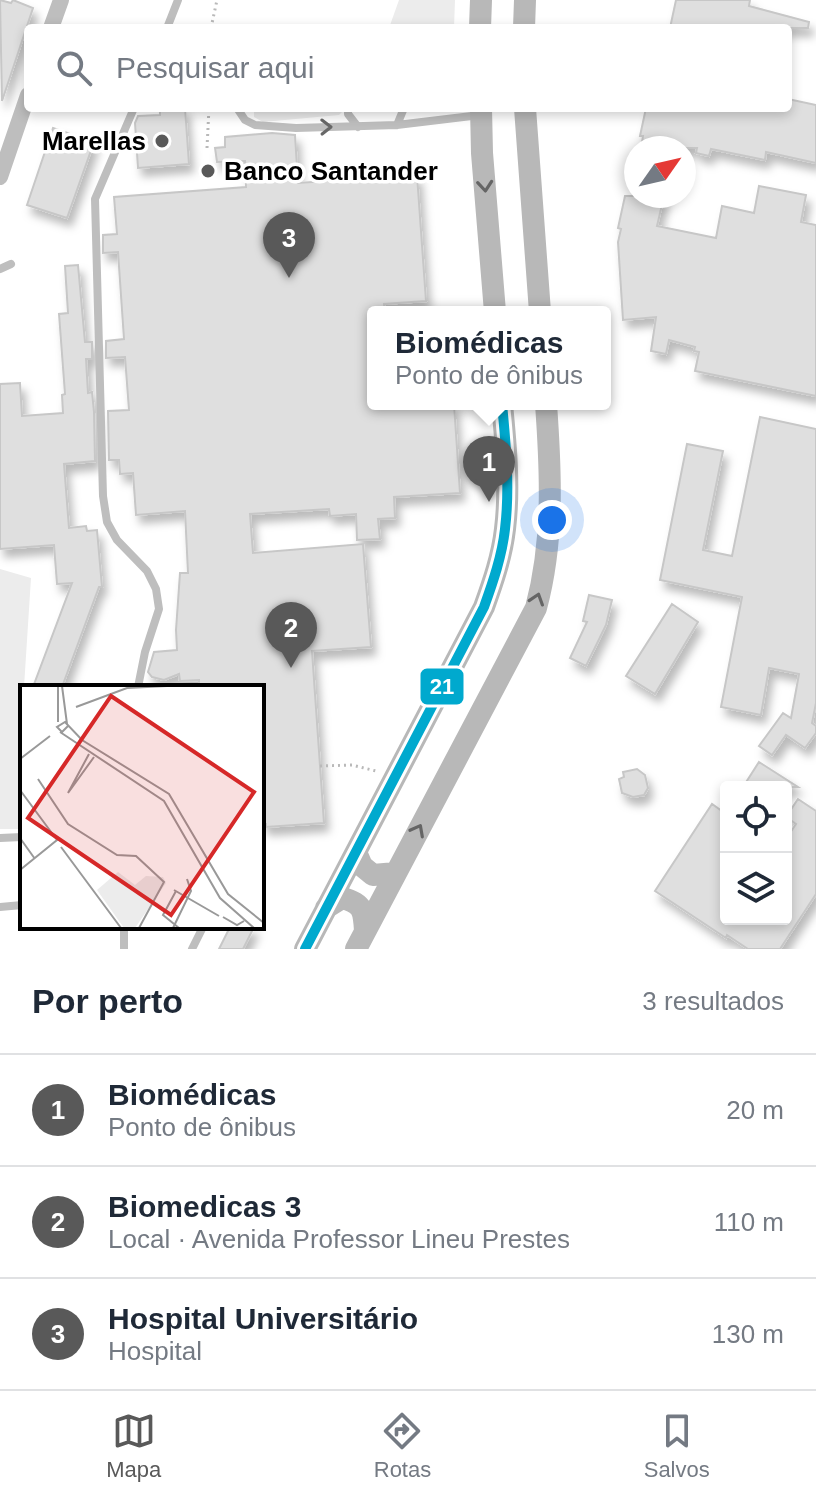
<!DOCTYPE html>
<html lang="pt">
<meta charset="utf-8">
<style>
body{margin:0;font-family:Arial,sans-serif;background:#f2f2f3;color:#1f2937}
.controls{position:absolute;right:24px;bottom:24px;display:grid;overflow:hidden;border-radius:8px;box-shadow:0 4px 12px #0003}
.controls button{width:72px;height:72px;display:grid;place-items:center;padding:0;border:0;border-bottom:2px solid #e0e1e3;background:#fff;color:#1f2937;font:40px sans-serif}
.compass{position:absolute;left:624px;top:136px;width:72px;height:72px;border-radius:50%;background:#fff;box-shadow:0 4px 12px #0003;rotate:56deg}
.you{position:absolute;left:552px;top:520px;width:28px;height:28px;margin:-20px;border:6px solid #fff;border-radius:50%;background:#1a73e8;box-shadow:0 0 0 12px #1a73e833}
.badge{display:grid;place-items:center;width:52px;height:52px;border-radius:50%;background:#595959;color:#fff;font-size:26px;font-weight:700}
.pin{position:absolute;translate:-50% -66px;filter:drop-shadow(0 2px 4px #0008)}
.pin::after{content:'';position:absolute;top:42px;width:28px;height:24px;background:inherit;clip-path:polygon(0 0,100% 0,50% 100%)}
.popup{position:absolute;left:367px;top:306px;width:244px;height:104px;box-sizing:border-box;display:grid;place-content:center;border-radius:8px;background:#fff;filter:drop-shadow(0 2px 6px #0005);font-size:26px;white-space:nowrap;color:#747a83}
.popup b{font-size:30px;color:#1f2937}
.popup::after{content:'';position:absolute;left:50%;top:100%;margin-left:-16px;border:16px solid transparent;border-top-color:#fff}
.list{margin:0;padding:0;list-style:none}
h2{display:flex;justify-content:space-between;align-items:center;height:104px;margin:0;padding:0 32px;font-size:34px}
h2 small{font-size:26px;font-weight:400;color:#747a83}
.list li{display:grid;grid-template-columns:52px 1fr auto;gap:24px;align-items:center;box-sizing:border-box;height:112px;padding:0 32px;border-top:2px solid #e0e1e3}
.list b{display:block;font-size:30px;white-space:nowrap}
.list p{margin:0;font-size:26px;white-space:nowrap;color:#747a83}
.list em{font-size:26px;font-style:normal;color:#747a83}
.icon{flex:none;width:44px;height:44px;fill:none;stroke:currentColor;stroke-width:2;stroke-linecap:round;stroke-linejoin:round}
.map{position:relative;flex:none;width:816px;height:949px;overflow:hidden}
.search{position:absolute;background:#fff;box-shadow:0 4px 12px #0003;left:24px;right:24px;top:24px;height:88px;display:flex;align-items:center;gap:20px;box-sizing:border-box;padding:0 28px;border-radius:8px;color:#747a83;font-size:30px}
.sheet{height:440px;background:#fff}
nav{display:flex;justify-content:space-around;align-items:center;box-sizing:border-box;height:112px;border-top:2px solid #e0e1e3;background:#fff;font-size:22px;color:#747a83}
nav a{display:grid;justify-items:center;gap:4px}
nav .on{color:#595959}
.map>svg:first-child{display:block}
.green{fill:#ececec}
.building{fill:#dfdfdf;stroke:#c7c7c7;stroke-width:2;filter:url(#shadow)}
.lines{fill:none;stroke-linecap:round;stroke-linejoin:round}
.path{stroke:#b9b9b9;stroke-width:3;stroke-dasharray:2 4;stroke-linecap:butt}
.lane{stroke:#bebebe;stroke-width:8}
.street{stroke:#bebebe;stroke-width:16}
.secondary{stroke:#b8b8b8;stroke-width:22}
.bus-1-casing{stroke:#fff;stroke-width:16}
.bus-1{stroke:#00a9ce;stroke-width:10}
.oneway{stroke:#686868}
.oneway2{stroke:#656565}
.poi-dot{fill:#595959;stroke:#fff;stroke-width:3}
.labels{text-anchor:middle;dominant-baseline:central;stroke-width:7;stroke-linejoin:round;paint-order:stroke}
.poi-label{font-size:26px;font-weight:bold;fill:#000;stroke:#fff;text-anchor:end}
.inset-road{fill:none;stroke:#999;stroke-width:2}
.view{fill:#d62828;fill-opacity:0.15;stroke:#d62828;stroke-width:4}
.inset-edge{fill:none;stroke:#000;stroke-width:4}
.line-badge{stroke:#fff;stroke-width:3}
.badge-label{font-size:22px;text-anchor:middle;font-weight:bold;fill:#fff}
</style>
<div class="map">
<svg width="816" height="949" viewBox="0 0 816 949">
<defs>
<filter id="shadow"><feDropShadow dx="4.5" dy="8" stdDeviation="4" flood-color="#0004"/></filter>
</defs>
<rect width="100%" height="100%" fill="#fff"/>
<path class="green" d="M399 0H455L454 28H389Z
M254 108H344V110L339 115 263 122 254 117Z
M0 569 31 578 24 687H22V829H0Z"/>
<path class="building" d="M0 0 11 3 13 0 33 8 2 101Z
M676 0H750L749 6 809 22 808 28H670Z
M788 99 816 105V163L766 152 765 160 711 149 709 156 696 153 697 148H641L643 136H640L646 108H788Z
M160 108H185L189 164 138 168 135 123 138 116 160 115Z
M53 128 94 142 67 218 27 205Z
M272 133 295 135 298 183 417 175 426 301 384 304 385 312H373V404H454L460 493 394 497 395 518 378 519 380 539 357 540 356 514 330 516 329 509 250 514 253 553 363 544 371 647 312 651 324 823 266 827V824H262V687H199V680L180 681 179 674 164 680 152 677 148 672 154 652 177 650 176 630 180 573H188L185 511 136 515 133 473 120 474 119 460H109L108 411 129 410 125 357 106 358V341L124 339 118 252 103 253V235L117 234 114 197 246 187 245 161 217 162 215 148 225 147V137Z
M759 186 806 195 801 222 816 225V396L695 371 699 352 694 351 695 347 669 340 666 354 651 351 656 317 623 320 618 242 621 229 618 228 625 196H664L657 226 716 238 722 206 754 213Z
M78 265 85 342H92V359H86L88 393 92 392 94 412 95 461 64 464 69 528 86 526 87 531 97 530 102 587H99L62 687H33L72 583 57 584 54 545 0 549V384L20 383 22 416 63 413 62 395 65 394 59 314 68 313 65 266Z
M760 417 816 429V703L812 723 816 726V733L805 748 786 735 772 755 759 746 783 713 791 718 799 674 769 668 761 715 721 707 742 597 660 580 687 444 723 451 703 550 732 556Z
M589 595 612 600 606 625 586 666 570 658 587 622 583 621Z
M672 604 698 622 655 694 626 676Z
M759 762 798 787H743Z
M637 769 645 775 648 788 644 795 633 797 622 793 619 779 624 777 623 772Z
M798 799 816 811V894L780 949H748L727 935 726 938 655 891 712 804 726 814V919H786V839L796 824 786 817Z
M230 927H254L243 949H219Z"/>
<g class="lines">
<path class="path" d="M211 28 217 0
M207 148 209 108
M320 766 352 765 376 771"/>
<path class="lane" d="M167 28 178 0
M134 108 95 199 103 496 107 522 117 540 147 571 156 589 159 609 145 652 138 687
M237 108 245 120 255 125 296 128 397 125 480 115
M348 108V114L358 127
M397 125 404 108
M0 269 11 264
M0 838 22 837
M0 907 22 905
M124 927V949
M192 949 203 927"/>
<path class="street" d="M51 28 61 0
M0 177 28 95"/>
<path class="secondary" d="M480 28 481 0
M524 28 525 0
M481 108 482 153 495 312
M525 108 540 312
M356 852 362 866 373 875 396 873
M326 908 342 898C363 903 364 911 365 931
M305 949 484 607C493 582 502 556 505 529 510 488 506 445 502 404
M356 949 536 608C554 541 551 473 546 404"/>
<defs>
<path id="bus-1" d="M305 949 484 607C493 582 502 556 505 529 510 488 506 445 502 404"/>
</defs>
<use href="#bus-1" class="bus-1-casing"/>
<use href="#bus-1" class="bus-1"/>
</g>
<defs><path id="oneway-chevron" d="M-2-3.5L2.5 0L-2 3.5" fill="none" stroke-width="1.6" stroke-linecap="round" stroke-linejoin="round" transform="scale(2)"/></defs>
<use class="oneway" href="#oneway-chevron" transform="translate(326 127) rotate(-1)"/>
<g class="oneway2">
<use href="#oneway-chevron" transform="translate(485 186) rotate(85)"/>
<use href="#oneway-chevron" transform="translate(537 599) rotate(-72)"/>
<use href="#oneway-chevron" transform="translate(418 830) rotate(-62)"/>
</g>
<g class="poi-dot">
<circle cx="162" cy="141" r="8"/>
<circle cx="208" cy="171" r="8"/>
</g>
<g class="labels">
<g class="poi-label">
<text x="146" y="141">Marellas</text>
<text x="224" y="171" text-anchor="start">Banco Santander</text>
</g>
</g>
<g transform="translate(20 685)">
<rect width="244" height="244" fill="#fff"/>
<path d="M98 187 115 200 126 191 143 192 146 198 115 243H104L77 205Z" fill="#ececec"/>
<path class="inset-road" d="M38 1V37M42 1 47 39M56 22 107 3 147 1M48 41 42 47 37 42 45 37 62 55 149 109 208 209 244 238M40 47 144 116 200 213 234 243M69 69 48 108 74 72M0 74 30 51M18 94 48 139 97 170 116 171 144 197 119 243M0 105 37 155 0 185M0 153 15 174M41 162 101 243M154 205 199 231M156 206 143 230 159 243M203 232 217 240 224 236M153 243 171 206 167 194"/>
<path class="view" d="M91 11 234 107 151 230 8 133Z"/>
<rect width="244" height="244" class="inset-edge"/>
</g>
<rect class="line-badge" x="419" y="667" width="46" height="39" rx="8" fill="#00a9ce"/>
<g class="badge-label">
<text x="442" y="694">21</text>
</g>
</svg>
<div class="controls">
<button><svg class="icon" aria-label="locate" viewBox="0 0 24 24"><circle cx="12" cy="12" r="6"/><path d="M12 2v4M12 18v4M2 12h4M18 12h4"/></svg></button>
<button><svg class="icon" aria-label="layers" viewBox="0 0 24 24"><path d="M12 4l9 5-9 5-9-5zM3 14l9 5 9-5"/></svg></button>
</div>
<svg class="compass" viewBox="-18 -18 36 36"><path d="M0-13l5 13h-10z" fill="#e53935"/><path d="M0 13l5-13h-10z" fill="#747a83"/></svg>
<div class="you"></div>
<div class="pin badge" style="left:489px;top:502px">1</div>
<div class="popup"><b>Biomédicas</b>Ponto de ônibus</div>
<div class="pin badge" style="left:291px;top:668px">2</div>
<div class="pin badge" style="left:289px;top:278px">3</div>
<div class="search"><svg class="icon" aria-label="search" viewBox="0 0 24 24"><circle cx="10" cy="10" r="6"/><path d="M15 15l6 6"/></svg>Pesquisar aqui</div>
</div>
<section class="sheet">
<h2>Por perto<small>3 resultados</small></h2>
<ul class="list">
<li><span class="badge">1</span><div><b>Biomédicas</b><p>Ponto de ônibus</p></div><em>20 m</em></li>
<li><span class="badge">2</span><div><b>Biomedicas 3</b><p>Local · Avenida Professor Lineu Prestes</p></div><em>110 m</em></li>
<li><span class="badge">3</span><div><b>Hospital Universitário</b><p>Hospital</p></div><em>130 m</em></li>
</ul>
</section>
<nav>
<a class="on"><svg class="icon" aria-label="map" viewBox="0 0 24 24"><path d="M3 6l6-2 6 2 6-2v14l-6 2-6-2-6 2zM9 4v14M15 6v14"/></svg>Mapa</a>
<a><svg class="icon" aria-label="directions" viewBox="0 0 24 24"><path d="M12 3l9 9-9 9-9-9zM9 14v-3h6M13 9l2 2-2 2"/></svg>Rotas</a>
<a><svg class="icon" aria-label="saved" viewBox="0 0 24 24"><path d="M7 4h10v16l-5-4-5 4z"/></svg>Salvos</a>
</nav>
